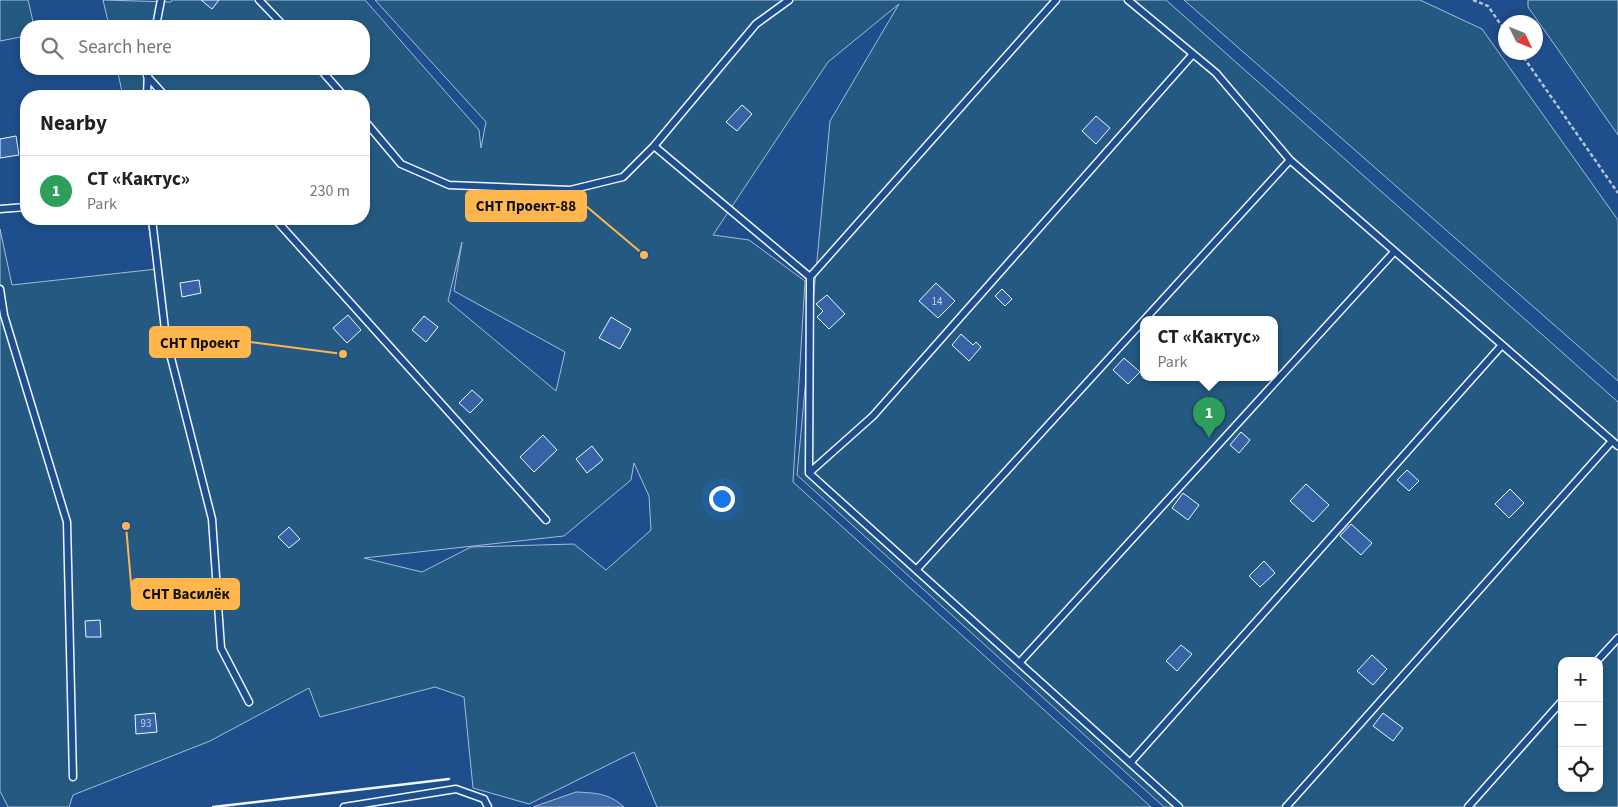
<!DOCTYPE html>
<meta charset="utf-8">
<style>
body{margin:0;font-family:"Source Sans 3",sans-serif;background:#f6f6f6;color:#202124}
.controls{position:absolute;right:15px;bottom:15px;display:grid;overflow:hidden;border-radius:10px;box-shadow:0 2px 8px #0003}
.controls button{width:45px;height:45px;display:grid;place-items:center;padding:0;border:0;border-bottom:1px solid #e0e0e0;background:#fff;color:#202124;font:25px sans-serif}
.compass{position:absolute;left:1498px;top:15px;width:45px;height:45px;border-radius:50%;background:#fff;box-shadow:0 2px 8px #0003;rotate:133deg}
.you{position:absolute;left:721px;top:498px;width:18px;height:18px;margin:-12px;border:4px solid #fff;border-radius:50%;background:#1a73e8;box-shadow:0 0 0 8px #1a73e833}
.badge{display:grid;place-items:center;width:32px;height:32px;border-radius:50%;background:#846436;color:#fff;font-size:16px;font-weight:700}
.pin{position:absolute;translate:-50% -41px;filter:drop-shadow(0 1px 2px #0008)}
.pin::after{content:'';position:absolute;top:26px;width:18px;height:15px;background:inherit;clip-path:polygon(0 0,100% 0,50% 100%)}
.popup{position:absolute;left:1140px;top:316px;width:138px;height:65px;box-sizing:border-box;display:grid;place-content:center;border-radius:10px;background:#fff;filter:drop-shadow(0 1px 4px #0005);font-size:16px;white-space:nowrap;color:#757577}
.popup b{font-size:19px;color:#202124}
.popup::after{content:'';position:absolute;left:50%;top:100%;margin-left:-10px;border:10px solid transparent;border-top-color:#fff}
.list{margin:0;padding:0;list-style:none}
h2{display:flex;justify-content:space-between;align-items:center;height:65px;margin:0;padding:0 20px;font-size:21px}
h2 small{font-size:16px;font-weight:400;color:#757577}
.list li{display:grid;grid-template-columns:32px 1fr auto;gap:15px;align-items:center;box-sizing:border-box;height:70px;padding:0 20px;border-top:1px solid #e0e0e0}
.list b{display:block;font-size:19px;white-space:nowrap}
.list p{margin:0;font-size:16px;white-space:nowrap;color:#757577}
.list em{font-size:16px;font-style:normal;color:#757577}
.icon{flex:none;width:28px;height:28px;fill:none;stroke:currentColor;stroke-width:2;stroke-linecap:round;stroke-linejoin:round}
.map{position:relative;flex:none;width:1618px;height:807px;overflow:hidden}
.search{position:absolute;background:#fff;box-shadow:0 2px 8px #0003;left:20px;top:20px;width:350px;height:55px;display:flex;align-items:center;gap:12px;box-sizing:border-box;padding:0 18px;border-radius:20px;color:#757577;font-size:19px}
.panel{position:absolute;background:#fff;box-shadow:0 2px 8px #0003;left:20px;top:90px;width:350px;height:135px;border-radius:20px}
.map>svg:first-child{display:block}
.green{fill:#245a82;stroke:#a8bbd7;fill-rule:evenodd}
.water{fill:#3b69a3;stroke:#a8bbd7}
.building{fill:#3563a3;stroke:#f2f6ff}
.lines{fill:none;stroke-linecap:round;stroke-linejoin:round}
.service-casing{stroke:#f2f6ff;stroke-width:9}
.path{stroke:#b3c4dc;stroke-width:2.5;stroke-dasharray:4 2.5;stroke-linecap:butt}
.service{stroke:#1f4e8c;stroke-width:6}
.wall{stroke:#f2f6ff;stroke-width:2.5}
.labels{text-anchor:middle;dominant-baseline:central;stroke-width:4;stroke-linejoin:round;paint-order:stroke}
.number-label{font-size:11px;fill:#c3d1e8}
.leader{fill:none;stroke:#ffb74d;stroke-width:2}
.callout-dot{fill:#ffb74d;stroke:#1f4e8c;stroke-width:2}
.callout{fill:#ffb74d;stroke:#ffb74d;stroke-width:2}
.callout-label{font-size:15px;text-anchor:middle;font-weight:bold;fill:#111}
</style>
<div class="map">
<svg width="1618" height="807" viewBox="0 0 1618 807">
<rect width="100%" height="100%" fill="#1f4e8c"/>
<path class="green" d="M0 0H28L34 26H26V36L0 41Z
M103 0 171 2 172 0H365L479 130 481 148 486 122 375 0H1166L1618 402V807H1164L797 475 830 121 899 4 828 62 713 235 749 240 805 281 793 482 1151 807H657L634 752 529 804 473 788 464 697 435 687 320 717 309 688 210 741 73 795 69 807H8L0 791V229L12 285 157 269 147 219H364V96H123L117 69H364V26H109ZM462 242 454 291 565 352 556 391 448 301ZM1144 319H1274V377H1144ZM634 463 649 496 651 530 606 570 574 544 471 547 422 572 364 558 564 536 631 480ZM1562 661H1599V788H1562Z
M1184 0H1420L1482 29 1618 220V381Z
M1528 0H1618V135L1528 7Z"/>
<path class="water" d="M576 792C595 793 609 793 624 807H533Z"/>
<path class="building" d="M201 0H219L212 9Z
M742 105 752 114 737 131 726 122Z
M1096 116 1110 128 1096 144 1082 131Z
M16 136 19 155 0 158V139Z
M199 280 201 293 182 297 180 283Z
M936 283 955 301 938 318 919 301Z
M1002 289 1012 299 1005 306 995 296Z
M827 295 845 314 829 329 817 317 823 311 816 304Z
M348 315 361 330 347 343 333 328Z
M424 316 438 327 426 342 412 330Z
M611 317 631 329 620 349 599 338Z
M961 334 973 345 976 342 981 347 969 361 952 345Z
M1124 358 1140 372 1128 384 1113 370Z
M472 390 483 400 470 413 459 403Z
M1241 432 1250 440 1239 453 1230 445Z
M543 435 557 450 534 472 520 457Z
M592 446 603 460 587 473 576 459Z
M1407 470 1419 481 1409 491 1397 480Z
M1306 484 1329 505 1313 522 1290 501Z
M1510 489 1524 503 1509 518 1495 504Z
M1183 493 1199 505 1188 520 1172 508Z
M1351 524 1372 543 1361 555 1340 536Z
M289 527 300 539 289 548 278 537Z
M1264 561 1275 573 1260 587 1249 576Z
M100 620 101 637H86L85 621Z
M1181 645 1192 654 1177 671 1166 661Z
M1372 655 1387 669 1373 685 1357 671Z
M155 713 157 732 136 734 135 715Z
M1383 713 1403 728 1393 741 1373 726Z"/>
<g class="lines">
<defs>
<path id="service" d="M259 0 284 26
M1056 0 810 277 809 473 1179 807
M1128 0 1216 73 1290 160 1618 446
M156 26 161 0
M320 69 344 96
M147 76 165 96
M147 96 148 69
M364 120 401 164 449 185 570 190 623 177 654 146 756 24 789 0
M654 146 810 277
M0 209 26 207
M152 219 166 338 212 519 221 648 249 702
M275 219 546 520
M0 289 4 315 67 522 73 777
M1145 319 1290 160
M809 473 873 416 1193 54
M917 569 1144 320
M1597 661 1618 638
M1020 662 1394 252
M1130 763 1502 345
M344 807 456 789 484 799 488 807
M1286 807 1612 441
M1468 807 1562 701"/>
</defs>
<use href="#service" class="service-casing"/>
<path class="path" d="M1473 0 1488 6 1506 32
M1520 52 1618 193"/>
<use href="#service" class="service"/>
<path class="wall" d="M213 807 449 779"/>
</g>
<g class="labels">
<g class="number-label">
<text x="937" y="301">14</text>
<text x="146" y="723">93</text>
</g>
</g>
<path class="leader" d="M644 255L586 206M343 354L250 342M126 526L132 594"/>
<g class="callout-dot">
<circle cx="644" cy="255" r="5"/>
<circle cx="343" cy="354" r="5"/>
<circle cx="126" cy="526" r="5"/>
</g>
<g class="callout">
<rect x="466" y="191" width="120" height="30" rx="5"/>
<rect x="150" y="327" width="100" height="30" rx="5"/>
<rect x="132" y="579" width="107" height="30" rx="5"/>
</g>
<g class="callout-label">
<text x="526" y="211">СНТ Проект-88</text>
<text x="200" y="348">СНТ Проект</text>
<text x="186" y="599">СНТ Василёк</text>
</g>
</svg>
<div class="controls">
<button>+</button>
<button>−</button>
<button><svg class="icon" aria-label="locate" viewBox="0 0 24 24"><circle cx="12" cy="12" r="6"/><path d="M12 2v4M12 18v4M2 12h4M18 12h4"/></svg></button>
</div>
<svg class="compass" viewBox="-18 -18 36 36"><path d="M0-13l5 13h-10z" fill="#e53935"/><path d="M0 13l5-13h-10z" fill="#757577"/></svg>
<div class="you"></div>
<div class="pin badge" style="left:1209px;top:438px;background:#2e9e5b">1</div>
<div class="popup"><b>СТ «Кактус»</b>Park</div>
<div class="search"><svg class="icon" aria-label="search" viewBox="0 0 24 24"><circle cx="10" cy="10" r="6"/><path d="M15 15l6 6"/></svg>Search here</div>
<section class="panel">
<h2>Nearby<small></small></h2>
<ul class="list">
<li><span class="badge" style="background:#2e9e5b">1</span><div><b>СТ «Кактус»</b><p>Park</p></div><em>230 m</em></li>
</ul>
</section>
</div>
